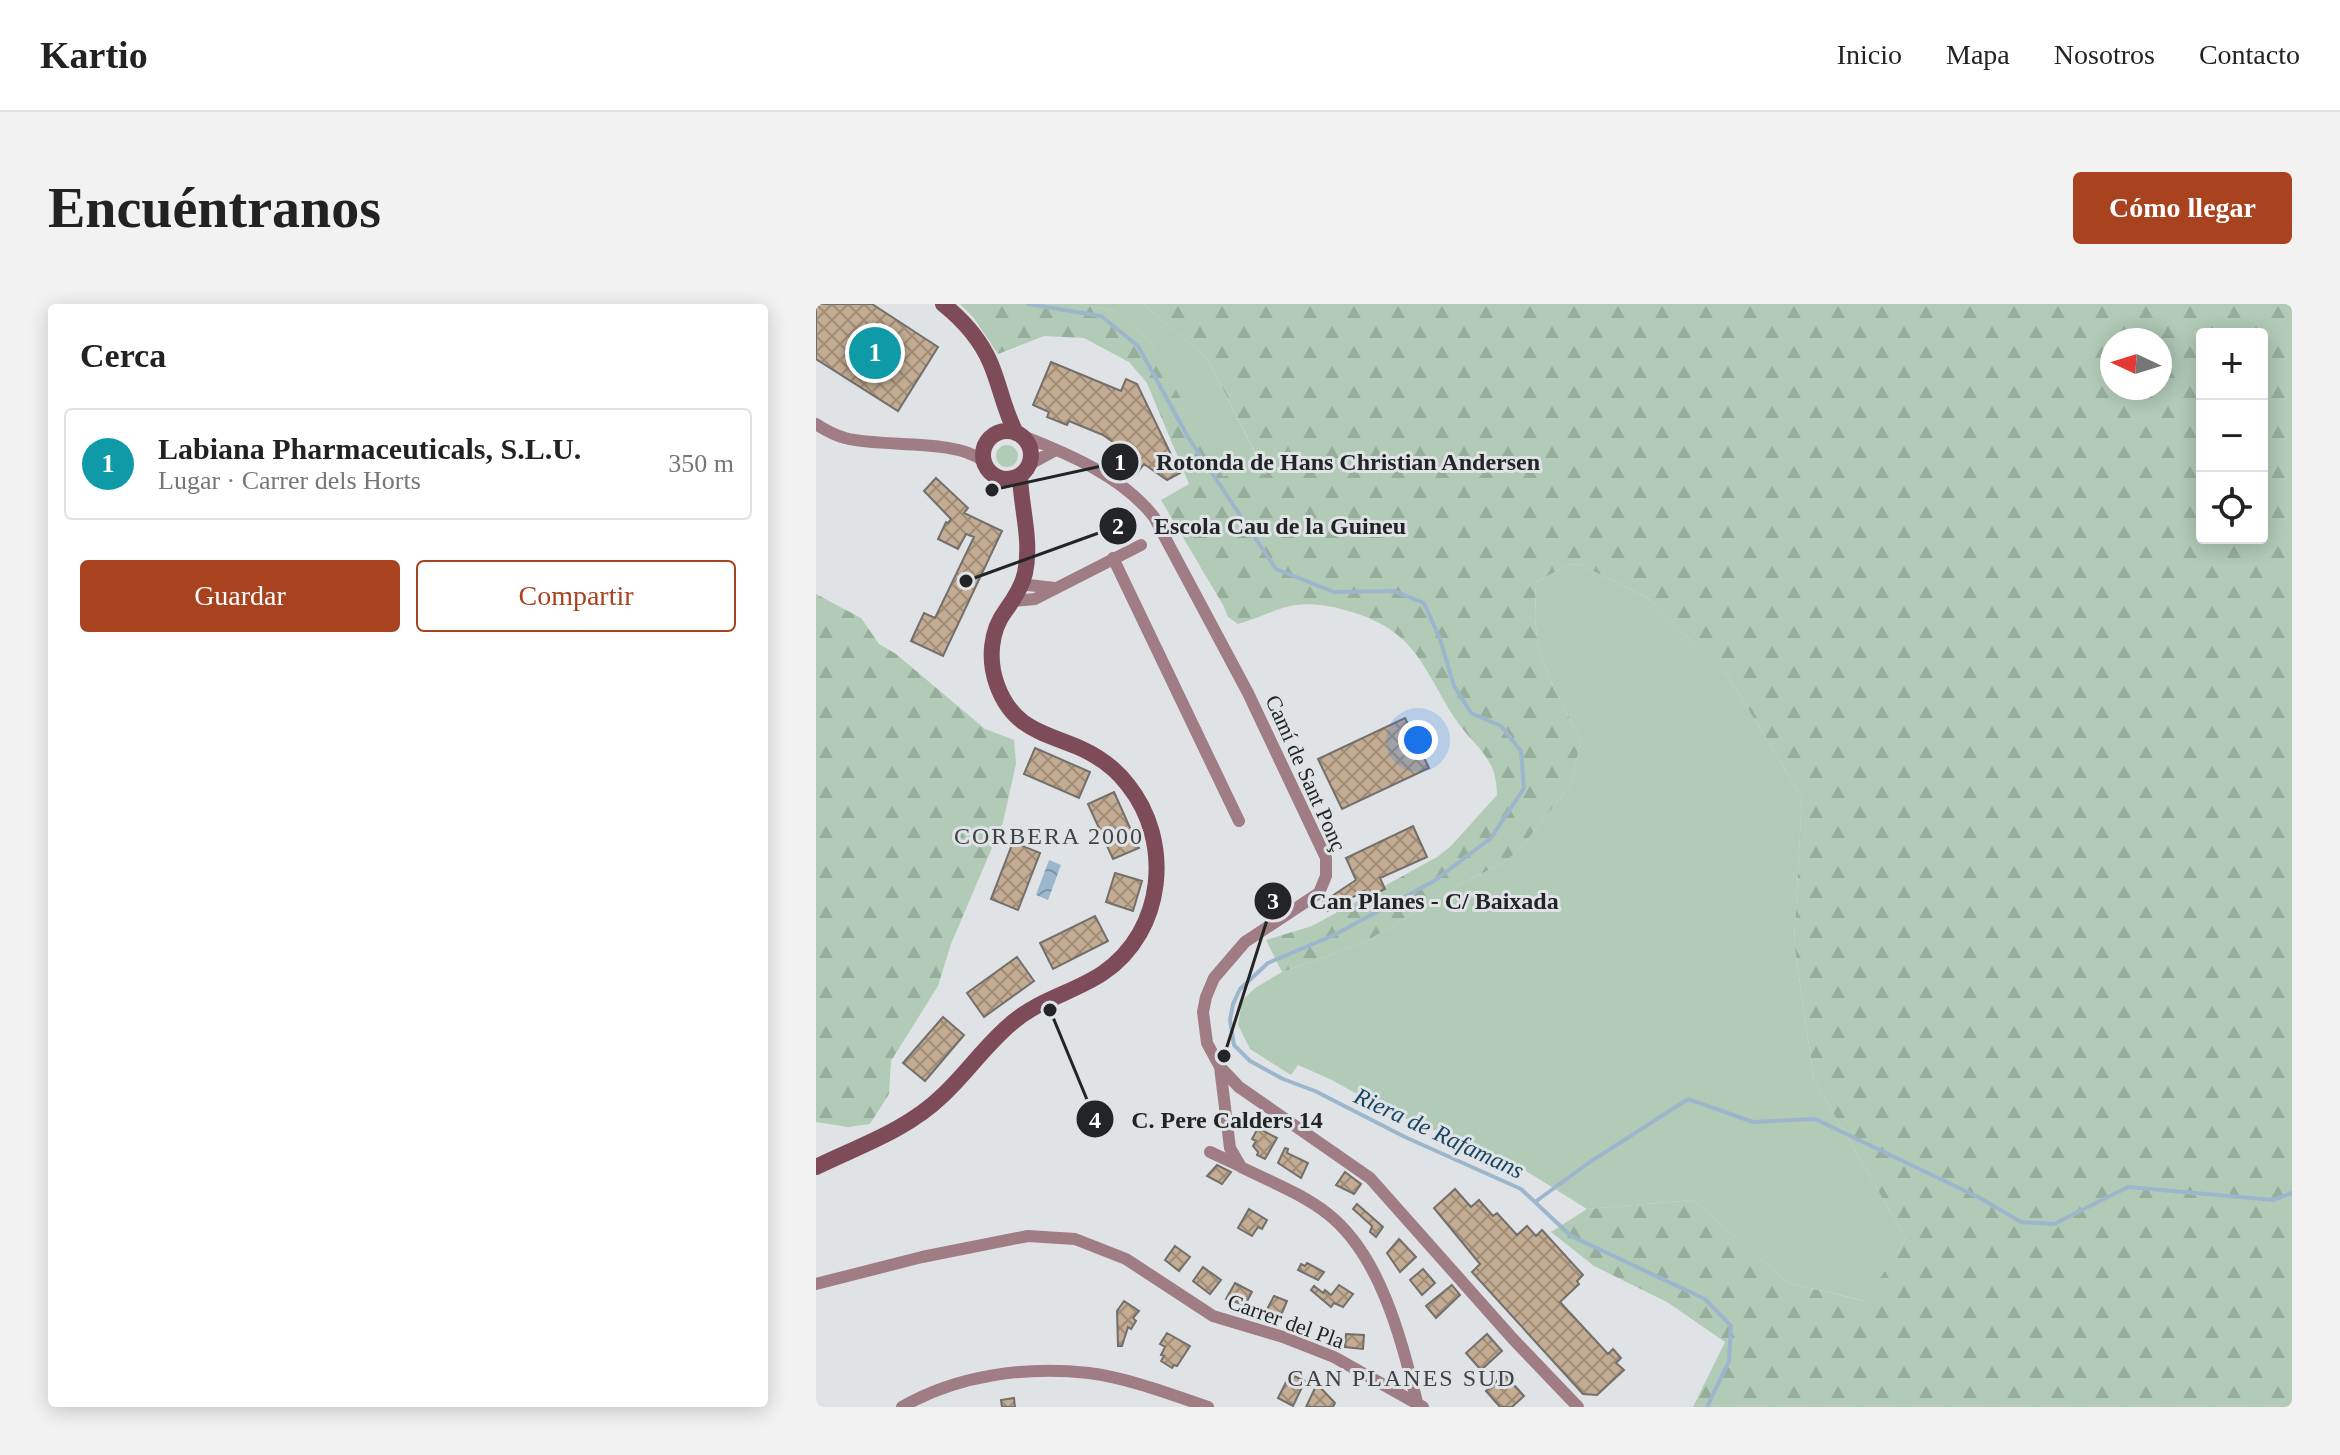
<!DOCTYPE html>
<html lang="es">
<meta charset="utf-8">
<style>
body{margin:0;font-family:"Times New Roman",serif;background:#f2f2f2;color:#222}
.controls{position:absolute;right:24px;top:24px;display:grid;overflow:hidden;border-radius:8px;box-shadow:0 4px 20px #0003}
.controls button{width:72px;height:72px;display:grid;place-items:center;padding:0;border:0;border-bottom:2px solid #e0e0e0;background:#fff;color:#222;font:40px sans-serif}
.compass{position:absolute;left:1284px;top:24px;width:72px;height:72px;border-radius:50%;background:#fff;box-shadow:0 4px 20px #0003;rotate:274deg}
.you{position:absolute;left:602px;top:436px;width:28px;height:28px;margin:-20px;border:6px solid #fff;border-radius:50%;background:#1a73e8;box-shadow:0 0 0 12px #1a73e833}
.badge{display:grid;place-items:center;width:52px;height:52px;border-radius:50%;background:#a9421e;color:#fff;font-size:26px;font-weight:700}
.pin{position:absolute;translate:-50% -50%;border:4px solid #fff;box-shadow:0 2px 8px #0006}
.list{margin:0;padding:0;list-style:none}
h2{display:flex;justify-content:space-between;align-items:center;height:104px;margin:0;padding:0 32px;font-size:34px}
h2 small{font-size:26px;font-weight:400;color:#767676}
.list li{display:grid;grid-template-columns:52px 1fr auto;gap:24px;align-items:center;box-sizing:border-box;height:112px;margin:0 16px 16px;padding:0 16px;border:2px solid #e0e0e0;border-radius:8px}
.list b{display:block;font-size:30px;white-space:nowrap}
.list p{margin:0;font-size:26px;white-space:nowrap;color:#767676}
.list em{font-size:26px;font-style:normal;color:#767676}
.actions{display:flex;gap:16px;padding:24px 32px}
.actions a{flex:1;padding:18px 0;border:2px solid #a9421e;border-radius:8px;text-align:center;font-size:28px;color:#a9421e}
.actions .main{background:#a9421e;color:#fff}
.icon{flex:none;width:44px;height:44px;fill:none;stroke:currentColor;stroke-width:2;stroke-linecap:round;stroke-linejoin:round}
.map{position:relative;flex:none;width:1476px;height:1103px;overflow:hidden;border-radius:8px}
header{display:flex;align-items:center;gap:48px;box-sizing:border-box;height:112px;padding:0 40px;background:#fff;border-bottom:2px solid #e0e0e0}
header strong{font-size:38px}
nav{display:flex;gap:44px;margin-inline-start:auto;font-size:28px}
.intro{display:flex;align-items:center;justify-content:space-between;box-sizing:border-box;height:192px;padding:0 48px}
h1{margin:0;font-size:56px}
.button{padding:20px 36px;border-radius:8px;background:#a9421e;color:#fff;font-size:28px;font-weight:700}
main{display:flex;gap:48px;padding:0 48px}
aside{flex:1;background:#fff;border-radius:8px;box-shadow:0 4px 20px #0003}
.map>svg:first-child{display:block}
.green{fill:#b1cbb7}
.forest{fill:url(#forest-firs);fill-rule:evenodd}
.water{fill:url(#water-waves)}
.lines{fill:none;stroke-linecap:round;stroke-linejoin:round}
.stream{stroke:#9cb7cd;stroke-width:4}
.building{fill:url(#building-cross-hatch);stroke:#726f6c;stroke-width:2}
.street{stroke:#a07c85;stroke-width:12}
.secondary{stroke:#7e4b59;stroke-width:16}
.labels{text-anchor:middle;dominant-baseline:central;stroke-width:6;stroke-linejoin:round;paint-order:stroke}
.street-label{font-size:22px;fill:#222425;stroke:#dfe3e6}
.neighbourhood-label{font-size:24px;letter-spacing:2px;fill:#404245;stroke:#dfe3e6}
.water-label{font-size:24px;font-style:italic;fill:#174565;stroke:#dfe3e6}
.leader{fill:none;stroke:#222425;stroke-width:3}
.callout-dot{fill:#222425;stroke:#dfe3e6;stroke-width:3}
.mark-label{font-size:24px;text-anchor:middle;font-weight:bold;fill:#fff}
.callout-label{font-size:24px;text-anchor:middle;font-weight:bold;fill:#222425;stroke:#dfe3e6;stroke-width:6;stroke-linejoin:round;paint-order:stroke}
</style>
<header>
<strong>Kartio</strong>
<nav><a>Inicio</a><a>Mapa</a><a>Nosotros</a><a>Contacto</a></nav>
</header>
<div class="intro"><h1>Encuéntranos</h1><a class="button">Cómo llegar</a></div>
<main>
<aside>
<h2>Cerca<small></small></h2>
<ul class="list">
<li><span class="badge" style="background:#0f9aa8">1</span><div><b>Labiana Pharmaceuticals, S.L.U.</b><p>Lugar · Carrer dels Horts</p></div><em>350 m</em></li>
</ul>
<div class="actions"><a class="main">Guardar</a><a>Compartir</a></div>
</aside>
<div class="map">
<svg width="1476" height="1103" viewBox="0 0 1476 1103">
<defs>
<pattern id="forest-firs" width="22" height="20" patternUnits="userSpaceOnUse" patternTransform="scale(2)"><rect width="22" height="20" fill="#b1cbb7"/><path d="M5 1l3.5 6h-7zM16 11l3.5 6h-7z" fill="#98ae9d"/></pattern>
<pattern id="water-waves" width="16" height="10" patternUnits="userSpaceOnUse" patternTransform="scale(2)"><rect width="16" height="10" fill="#9cb7cd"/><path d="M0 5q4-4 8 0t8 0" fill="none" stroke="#7f95a6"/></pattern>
<pattern id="building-cross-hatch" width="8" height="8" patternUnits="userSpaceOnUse" patternTransform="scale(2)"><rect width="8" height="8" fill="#c4ac93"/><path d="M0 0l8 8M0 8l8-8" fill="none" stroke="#9f8c78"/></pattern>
</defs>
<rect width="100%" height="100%" fill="#dfe3e6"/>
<path class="green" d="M263 0H327L391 54 450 171 406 173 334 38 299 7Z
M180 152a11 11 0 1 1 22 0a11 11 0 1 1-22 0Z
M763 260 832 294 912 372 986 493 978 638 998 776 1090 935 1050 997 972 979 877 896 771 905 691 855 573 808 516 776 482 761 475 771 434 745 422 721 426 697 439 684 466 668 546 640 643 581 687 559 704 545 755 480 765 436 738 385 722 343 719 314 720 278 752 261Z"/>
<path class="forest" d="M144 0H263L299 7 334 38 407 172 450 170 391 54 327 0H1476V1103H877L909 1038 851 998 778 962 735 928 771 905 877 896 972 979 1049 997 1090 935 998 776 978 638 986 493 912 372 832 294 763 260 752 261 720 278 719 314 722 343 738 385 765 436 755 480 704 545 687 559 643 581 546 640 466 668 450 636 496 622 621 553 634 543 681 491C681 451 658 444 638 413 604 358 598 325 529 306 513 301 491 298 474 302 457 306 440 315 422 320L412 313 407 301 345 196 373 180 331 79 313 58 268 34 228 32 182 50 158 14ZM1386 30H1446V234H1386ZM1296 36H1344V84H1296Z
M0 290 45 314 63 340 80 350 169 425 198 436 200 460 187 518 135 640 122 682 75 757 73 790 54 820 32 823 0 818Z"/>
<path class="water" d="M233 556 245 561 232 596 220 591Z"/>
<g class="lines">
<path class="stream" d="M212 0 285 12 322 42 372 133 460 265 518 288 578 287 608 299 624 335 638 382 655 409 685 422 705 447 708 484 675 534 618 577 518 631 452 659 424 685 417 700 414 716 418 741 434 757 467 775 499 787 589 833 705 885 755 932 889 995 915 1022 913 1057 891 1103
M719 898 774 858 872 795 937 818 999 815 1164 894 1205 918 1238 920 1312 883 1457 896 1476 889"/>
</g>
<path class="building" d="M0 0H56L122 43 82 107 0 55Z
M235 58 305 87 310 75 321 80 364 169 351 176 328 160 321 169 309 160 315 151 287 131 253 117 251 121 231 113 233 108 217 101Z
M120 174 152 204 148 209 186 227 127 352 95 337 108 309 119 314 158 233 150 230 142 245 122 235 130 218 132 219 135 215 108 187Z
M589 414 613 464 526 505 502 455Z
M219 444 274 468 263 494 208 470Z
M298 488 323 544 297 555 272 500Z
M597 522 611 553 564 574 569 585 551 594 548 587 512 607 507 598 540 576 530 554Z
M197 538 224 549 202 606 175 595Z
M299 569 326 577 317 607 290 598Z
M279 612 292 637 237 665 224 639Z
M201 653 218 677 168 713 151 689Z
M127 713 148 731 109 777 87 759Z
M442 824 461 834 449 855 441 851 442 848 437 842 440 837 436 835Z
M469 844 472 845 471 849 492 859 485 874 462 859Z
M401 861 415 868 406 880 391 872Z
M529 868 545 880 538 890 520 881Z
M639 885 655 903 663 896 677 912 681 909 701 931 711 922 720 932 726 926 767 971 761 977 763 980 744 998 792 1050 797 1045 805 1054 800 1059 808 1066 781 1091 767 1090 656 968 664 960 618 904Z
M541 900 567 923 560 933 554 928 556 922 537 905Z
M433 905 451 916 446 925 442 923 436 932 422 924Z
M583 935 600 953 584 968 571 949Z
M359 942 374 953 363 967 349 956Z
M491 959 508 968 502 976 482 966 485 960 489 962Z
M387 963 405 976 394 990 377 977Z
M607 965 619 979 606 991 594 976Z
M419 979 436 988 429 1001 410 995Z
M523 981 537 990 527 1003 518 999 515 1003 495 986 498 982 507 989 509 986 515 991Z
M636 981 644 991 620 1014 610 1002Z
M458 992 471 997 464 1014 449 1009Z
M308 997 323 1007 317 1014 320 1017 315 1025 312 1023 306 1042H302L301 1007Z
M351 1029 374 1042 361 1062 358 1061 356 1064 345 1057 348 1052 345 1051 349 1043 344 1040Z
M530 1030 548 1031 547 1045 529 1043Z
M671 1030 686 1047 665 1066 650 1049Z
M474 1070 489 1077 477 1102 462 1094Z
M688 1070 708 1092 696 1103H684L670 1087Z
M501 1080 519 1099 517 1103H490Z
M198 1094 199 1103H186L185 1096Z"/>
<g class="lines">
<path class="street" d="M0 120C9 126 19 131 29 134 66 144 139 134 167 157
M207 132C253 150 307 173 338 213L432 389 510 554V572L503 589 429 638 398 674 390 693 387 708 391 739 404 763 423 783 554 874 697 1035 762 1103
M214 160 238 147
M297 254 423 517
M208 276 212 281 239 284
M197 297 219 295 325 241
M404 763 414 844 425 863C453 877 487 890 512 910 565 952 585 1035 601 1098
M394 848 422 861
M0 980 106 953 212 932 259 935 310 955 397 1012 467 1033 518 1053 607 1103
M86 1103C141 1071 210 1062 273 1069 312 1074 354 1090 392 1103"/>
<path class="secondary" d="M127 0C147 16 164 35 174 58 184 81 188 106 200 129
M167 151a24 24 0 1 1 48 0a24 24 0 1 1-48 0Z
M0 863C43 842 91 826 126 792 151 769 170 740 197 718 224 695 259 688 287 669 349 627 357 537 312 481 300 465 282 452 264 444 227 428 197 425 181 381 172 356 174 327 190 306 198 295 206 283 209 269 216 237 205 204 204 172"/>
</g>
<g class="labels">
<g class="street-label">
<text transform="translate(490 469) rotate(66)">Camí de Sant Ponç</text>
<text transform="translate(470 1017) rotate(20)">Carrer del Pla</text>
</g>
<g class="neighbourhood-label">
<text x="233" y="532">CORBERA 2000</text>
<text x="586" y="1074">CAN PLANES SUD</text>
</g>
<g class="water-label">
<text transform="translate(623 829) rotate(25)">Riera de Rafamans</text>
</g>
</g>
<path class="leader" d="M176 186L304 158M150 277L302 222M408 752L457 597M234 706L279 815"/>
<g class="callout-dot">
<circle cx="176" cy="186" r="8"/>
<circle cx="150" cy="277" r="8"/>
<circle cx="408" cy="752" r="8"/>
<circle cx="234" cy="706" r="8"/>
<circle cx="304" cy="158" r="20"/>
<circle cx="302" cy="222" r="20"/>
<circle cx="457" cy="597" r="20"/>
<circle cx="279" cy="815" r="20"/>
</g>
<g class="mark-label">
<text x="304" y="166">1</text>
<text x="302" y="230">2</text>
<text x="457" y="605">3</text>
<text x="279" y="824">4</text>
</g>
<g class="callout-label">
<text x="532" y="166">Rotonda de Hans Christian Andersen</text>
<text x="464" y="230">Escola Cau de la Guineu</text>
<text x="618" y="605">Can Planes - C/ Baixada</text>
<text x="411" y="824">C. Pere Calders 14</text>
</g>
</svg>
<div class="controls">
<button>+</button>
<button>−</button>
<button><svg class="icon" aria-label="locate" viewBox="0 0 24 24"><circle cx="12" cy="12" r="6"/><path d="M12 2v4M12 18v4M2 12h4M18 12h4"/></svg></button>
</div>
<svg class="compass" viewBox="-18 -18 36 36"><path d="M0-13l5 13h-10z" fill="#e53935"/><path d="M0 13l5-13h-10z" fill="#767676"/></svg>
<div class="you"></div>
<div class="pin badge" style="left:59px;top:49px;background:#0f9aa8">1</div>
</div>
</main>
